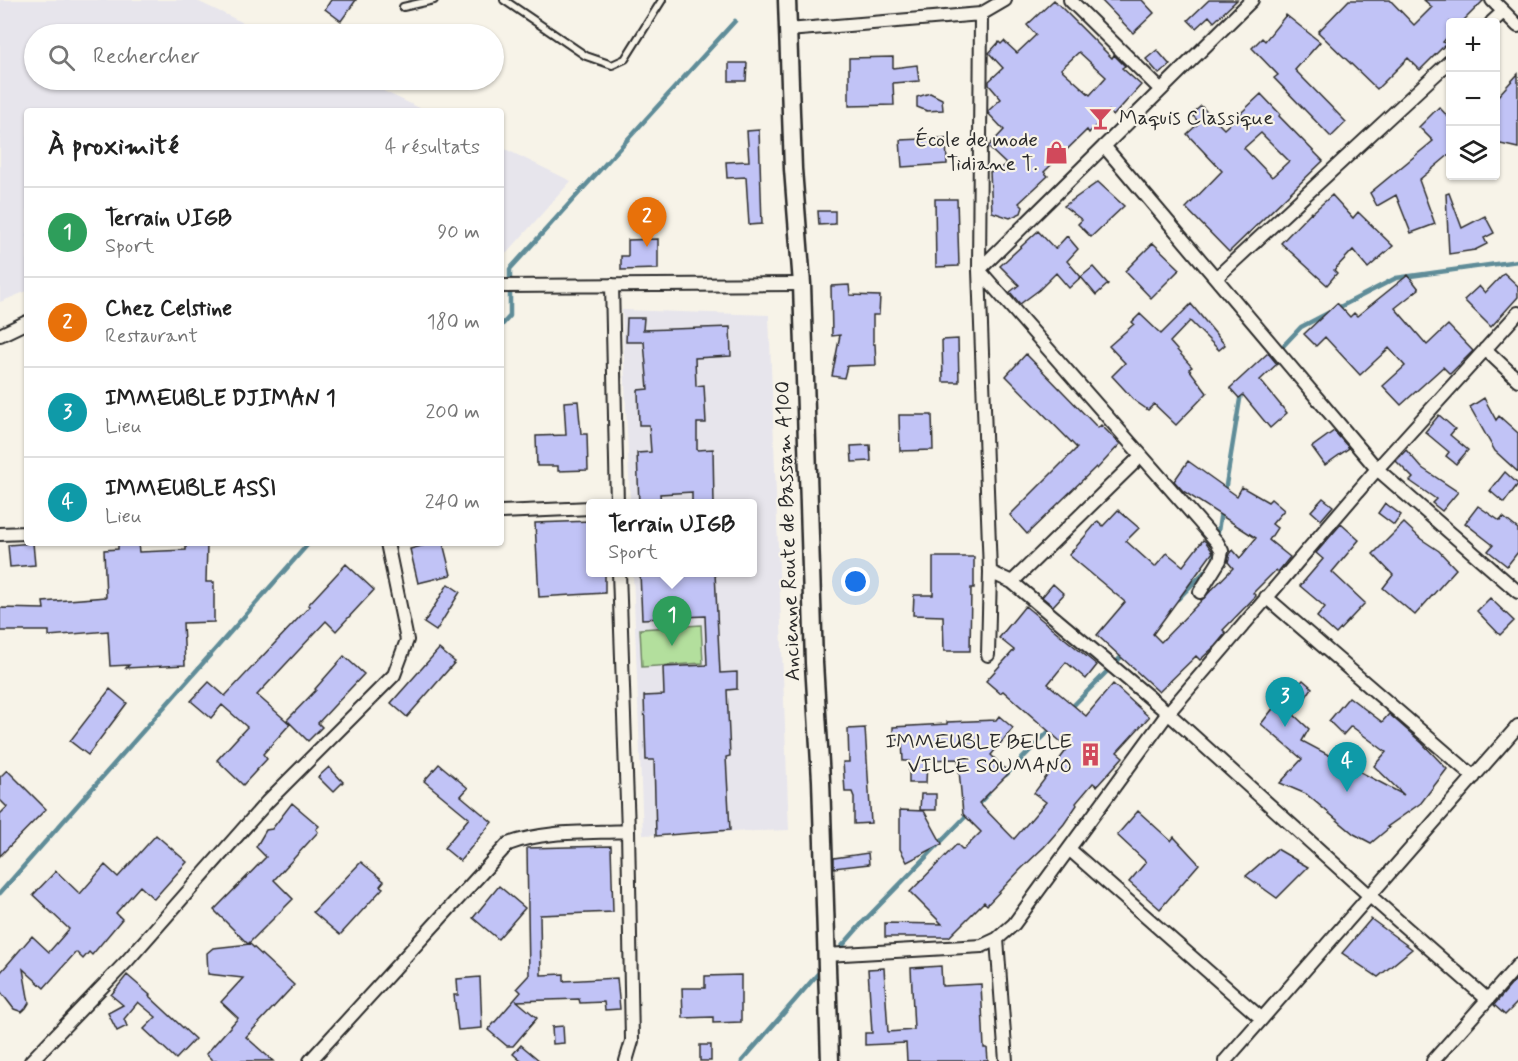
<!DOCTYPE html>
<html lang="fr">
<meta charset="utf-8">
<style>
body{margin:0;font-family:Mynerve,sans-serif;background:#f6f6f6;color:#222}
.controls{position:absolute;right:18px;top:18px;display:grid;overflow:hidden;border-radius:6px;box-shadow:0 2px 4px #0004}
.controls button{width:54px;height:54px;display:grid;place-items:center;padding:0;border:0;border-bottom:2px solid #e0e0e0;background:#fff;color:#222;font:30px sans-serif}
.you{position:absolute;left:856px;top:582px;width:21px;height:21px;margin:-15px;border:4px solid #fff;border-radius:50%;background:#1a73e8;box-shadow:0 0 0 9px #1a73e833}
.badge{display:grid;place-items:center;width:39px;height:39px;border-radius:50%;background:#d1495b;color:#fff;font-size:20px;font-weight:700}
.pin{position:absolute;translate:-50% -50px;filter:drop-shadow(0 2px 3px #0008)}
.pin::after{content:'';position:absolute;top:32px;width:21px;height:18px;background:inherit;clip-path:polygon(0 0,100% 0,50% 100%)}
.popup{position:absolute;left:586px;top:499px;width:171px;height:78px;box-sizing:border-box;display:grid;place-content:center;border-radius:6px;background:#fff;filter:drop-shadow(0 2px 4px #0005);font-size:20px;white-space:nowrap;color:#767676}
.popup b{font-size:22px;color:#222}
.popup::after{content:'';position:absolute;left:50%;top:100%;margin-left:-12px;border:12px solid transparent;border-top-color:#fff}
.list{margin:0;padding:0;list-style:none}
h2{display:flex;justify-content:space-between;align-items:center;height:78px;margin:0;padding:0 24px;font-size:26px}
h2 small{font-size:20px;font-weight:400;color:#767676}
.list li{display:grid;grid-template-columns:39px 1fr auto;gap:18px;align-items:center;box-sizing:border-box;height:90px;padding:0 24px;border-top:2px solid #e0e0e0}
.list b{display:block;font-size:22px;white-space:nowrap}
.list p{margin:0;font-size:20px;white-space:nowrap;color:#767676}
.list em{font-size:20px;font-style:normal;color:#767676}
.icon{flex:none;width:33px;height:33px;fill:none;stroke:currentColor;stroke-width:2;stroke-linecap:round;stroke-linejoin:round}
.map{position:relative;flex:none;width:1518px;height:1061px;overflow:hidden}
.search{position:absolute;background:#fff;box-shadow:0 2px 4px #0004;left:24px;top:24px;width:480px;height:66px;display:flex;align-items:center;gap:15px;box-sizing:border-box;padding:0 21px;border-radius:33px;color:#767676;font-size:22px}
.panel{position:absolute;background:#fff;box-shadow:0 2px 4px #0004;left:24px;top:108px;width:480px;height:438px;border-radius:6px}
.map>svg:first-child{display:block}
.built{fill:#e7e5ec}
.green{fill:#b3df9d;stroke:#6f8564;stroke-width:1.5}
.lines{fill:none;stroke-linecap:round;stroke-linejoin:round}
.stream{stroke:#5e8c98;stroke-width:4.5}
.building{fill:#c1c3f6;stroke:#2b2b2b;stroke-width:1.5;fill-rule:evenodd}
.lane-casing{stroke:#2b2b2b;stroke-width:10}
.street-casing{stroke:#2b2b2b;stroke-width:16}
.secondary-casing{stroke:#2b2b2b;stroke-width:21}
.lane{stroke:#f7f3e8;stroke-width:6}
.street{stroke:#f7f3e8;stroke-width:12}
.secondary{stroke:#f7f3e8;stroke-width:16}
.labels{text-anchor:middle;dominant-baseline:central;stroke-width:4.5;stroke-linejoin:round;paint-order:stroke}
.poi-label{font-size:21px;fill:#2b2b2b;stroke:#f7f3e8;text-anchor:end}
.street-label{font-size:21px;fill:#2b2b2b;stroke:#f7f3e8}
</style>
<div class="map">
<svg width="1518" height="1061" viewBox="0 0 1518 1061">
<rect width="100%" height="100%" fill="#f7f3e8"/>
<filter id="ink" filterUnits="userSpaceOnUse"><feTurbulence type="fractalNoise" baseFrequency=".0167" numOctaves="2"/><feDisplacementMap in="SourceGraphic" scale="12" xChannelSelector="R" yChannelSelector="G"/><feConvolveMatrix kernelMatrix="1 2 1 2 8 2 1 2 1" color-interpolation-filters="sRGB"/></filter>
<g filter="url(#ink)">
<path class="built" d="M0 0H195L267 34H34V80H360L426 111H27V291L0 302Z
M501 147 571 181 507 253H501Z
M622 310 769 315 789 830 643 835 633 573 753 572V504L630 503Z"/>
<path class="green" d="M701 625 703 663 642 667 640 629Z"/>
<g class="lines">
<path class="stream" d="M1336 309 1396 278 1518 261
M501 326 510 316V269L735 21
M1268 362 1301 327 1328 313
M1225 491 1241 393
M1217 538 1221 511
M1178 599 1213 563 1216 547
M1071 708 1124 654
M1006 775 1053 727
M975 807 988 794
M0 893 309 543
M836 953 864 921 969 813
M742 1061 823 968"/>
</g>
<path class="building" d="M331 0H356L341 21 325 9Z
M1054 0 1112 58 1114 55 1125 66 1122 68 1141 85 1113 116 1109 111 1089 133 1087 130 1044 172 1048 176 1019 203 1023 207 1021 213 1010 218 992 212 990 172 1007 165 988 147 1004 130 988 113V111L1001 99 989 85V81L1003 68 989 53 999 42 1001 44 1004 41 1017 53 1036 35 1027 25ZM1079 52 1106 77 1090 95 1061 69Z
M1101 0H1142L1154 13 1133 33Z
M1209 0H1237L1214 22 1209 16 1196 28 1188 20Z
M1349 0H1390L1414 25 1432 7 1424 0H1484L1462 22H1450V34L1443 42 1446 44 1420 70 1408 58 1377 89 1318 32Z
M1286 15 1320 42 1295 70 1346 122 1331 137 1274 78 1278 75 1252 48 1262 38 1265 41Z
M1157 50 1170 65 1159 74 1146 59Z
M893 57V68L917 65 919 81 893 83 894 105 849 106V58Z
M729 63H747L746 81H729Z
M1518 74V148L1496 143V98Z
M930 93 942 99 943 110 927 111 917 107V97Z
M1261 94 1280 114 1279 116 1323 161 1229 252 1186 208 1222 171 1187 134 1199 123 1192 114 1201 106 1224 129ZM1261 133 1289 161 1272 177 1244 148Z
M1439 107 1450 119V154L1419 180 1435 224 1411 233 1396 195 1377 206 1370 193 1433 141 1419 127Z
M759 130 762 224 749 225 746 177 727 178 726 162 749 161 747 131Z
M946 138 947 164 902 167 900 140Z
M1098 182 1124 206 1091 237 1078 224 1082 220 1064 206Z
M1449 193 1462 228 1485 216 1494 233 1484 238 1487 244 1475 250 1449 254 1446 194Z
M1332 195 1353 218 1358 212 1393 246 1368 268 1353 250 1334 270 1337 273 1327 285 1281 243 1311 212 1312 213Z
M935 199H957L959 266 936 267Z
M818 211H835V224L819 225Z
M1038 231 1055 249 1067 236 1078 249 1067 261 1081 277 1069 288 1056 273 1039 290 1020 304 1010 292 1019 285 1000 266Z
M658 239V269L621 270V256H628V240Z
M1153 243 1180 269 1151 298 1125 271Z
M1093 267 1108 284 1096 295 1081 277Z
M1504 273 1518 286V297L1491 327 1464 300 1479 286 1485 293Z
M1408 275 1419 289 1395 308 1427 345 1448 325 1473 351 1450 374 1443 367 1401 405 1383 386 1405 366 1389 348 1360 375 1325 337 1316 346 1304 334 1337 303 1350 317 1354 313 1357 316Z
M849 285 850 295 880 296 879 315H873V344H875L876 365 847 366 844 378 832 376 840 335 832 336 831 286Z
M1191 304 1225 345 1219 350 1190 321 1170 342 1192 367 1189 369 1207 393 1176 425 1154 404 1148 410 1135 401 1112 376 1125 363 1109 346 1134 324 1132 322 1140 314 1161 334Z
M627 318H644L643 330 730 327 731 356 695 358 696 386 704 385 706 423H697V450L713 449 714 504H692V492L660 494 661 504H639L637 453 651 452 649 425H639L638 390 648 389 644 342H626Z
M958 339 959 382H943L942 340Z
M1268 353 1277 364 1260 380 1287 413 1270 428 1243 395 1239 398 1230 388Z
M1026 354 1098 428 1101 425 1120 444 1097 469 1096 467 1027 534 1010 515 1077 448 1006 376Z
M1484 398 1496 420 1499 416 1518 433V472L1495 451 1470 407Z
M578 401 581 434H587L588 470 558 471V466H537L536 436 566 435 564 402Z
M899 415H932L933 450 900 451Z
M1439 415 1455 429 1450 435 1468 450 1456 464 1446 456 1449 452 1425 432Z
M1334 431 1349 448 1325 465 1312 447Z
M870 445 871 461 852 462 851 446Z
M1406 450 1422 468 1458 492 1442 511 1432 503 1436 499 1410 481 1413 478 1396 461Z
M1188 461 1237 496 1242 487 1268 502 1271 499 1284 510 1272 524 1277 528 1269 540 1290 557 1278 572 1276 570 1253 593 1256 596 1223 630 1226 633 1215 646 1200 660 1196 656 1159 692 1097 635 1125 602 1069 555 1098 521 1103 526 1118 510 1139 528 1126 541 1155 567 1167 553 1183 566 1203 540 1206 542 1213 552 1153 634 1161 642 1233 568 1228 562 1230 554 1233 550 1240 558 1256 538 1183 491 1174 481Z
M1505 472 1518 484 1504 503 1490 491Z
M1323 498 1333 506 1321 520 1311 511Z
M1385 503 1401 515 1394 525 1378 513Z
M1478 506 1500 521 1503 517 1518 529V552L1507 566 1488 551 1493 545 1465 523Z
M591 521V573H605V593L539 597 535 523Z
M1404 523 1421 539 1439 551 1456 569 1415 615 1383 588 1393 575 1373 554Z
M1341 524 1359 540 1332 572 1365 603 1336 634 1317 617 1325 607 1300 586 1323 559 1316 553Z
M33 543 35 565 10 567 8 545Z
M118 543H138L139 552 186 550V543L207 544 206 582H214V622L183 623 185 665 126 668 129 665 110 666 108 631 49 636V631H0V608L44 609 43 602 106 597 104 550 118 549Z
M433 543H443L451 575 418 583 410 549Z
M933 557H974V588H971L970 651H944L943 616 913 615 914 595H933Z
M346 564 374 590 336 631 326 621 257 695 290 724 263 754 267 759 243 785 217 760 247 727 222 705 211 718 191 701 209 682 225 696 310 606 308 605Z
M640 573H715L720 673 737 672V689L727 690 730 756 726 757 730 830 656 836 654 760H646L644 696 664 695 663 667 707 665 705 616 642 619Z
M448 584 460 592 436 631 424 623Z
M1053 584 1064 594 1053 606 1042 597Z
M1490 598 1514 621 1500 635 1477 611Z
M1025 606 1097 665 1086 679 1066 662 1048 684 1086 716 1113 684 1149 717 1117 752 1123 757 1097 786 1093 783 1076 803 1077 805 1064 824 1044 847 1020 870 987 905 984 902 949 937H885V923L942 924 910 892 957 844 963 850 981 832 963 814 958 759 927 760 926 783H909V761H903L902 740H893V727L947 724V722L996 720 999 716 1013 728 991 755 1009 773 979 803 1014 839 1046 802 1034 793 1068 748 1003 691 1000 693 986 681 1014 650 999 638Z
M439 649 455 662 407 717 391 703Z
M344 656 364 674 318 723 322 727 308 741 287 720 316 690 315 689Z
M1303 680 1312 688 1294 715 1309 729 1302 741 1404 795 1374 766 1386 752 1351 726 1343 735 1329 721 1349 697 1382 722 1389 714 1422 743 1447 769 1421 803 1387 827 1389 828 1371 843 1354 834 1306 794 1280 783 1302 759 1261 724 1279 701 1281 703Z
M110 689 127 703 88 755 70 741Z
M865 728 871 823 854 824V797L852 792H845L843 762H849L848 729Z
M439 764 468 788 461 796 492 822 460 861 444 848 469 818 424 781Z
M329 767 343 782 333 792 318 777Z
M7 770 46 809 0 856V814L7 807 0 800V777Z
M921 794H936V810H920Z
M292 803 319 826 316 829 318 832 274 880 293 899 248 944 214 910 266 857 256 847 266 830 272 829Z
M900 810 924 811 942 844 907 862 900 849Z
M1138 811 1171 841 1174 837 1199 864 1160 909 1129 882 1146 862 1117 835Z
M156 835 187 862 154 899 140 886 116 913 122 919 92 955 89 952 83 959 76 952 44 988 23 969 29 1003 26 1008 22 1012 14 1009 0 991V973L32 936 49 952 69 929 33 895 56 871 80 894 105 865 118 877Z
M611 846 613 912 540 915 541 975 564 974V981L617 978 620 1009 605 1010 604 1002 580 1003 579 999 517 1001 537 1018 513 1046H507L488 1030 521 992 517 988 529 975 527 848Z
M1277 849 1308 867 1277 898 1246 876Z
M868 853 869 864 834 868V858Z
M361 862 384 881 380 886 383 888 340 935 313 912Z
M499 886 525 908 498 939 473 918Z
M1371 919 1412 949 1378 977 1342 953Z
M250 944 294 985 246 1037 273 1061H213L206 1054 238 1018 221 1002 243 978 208 974 207 953 213 948Z
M941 966 942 986 981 984 984 1048H987L988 1061H907L906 1043 865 1045V1033H872L868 969 884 968 888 1032 914 1030 911 968Z
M127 975 150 995 149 996 195 1039 176 1059 144 1029 156 1017 138 1002 124 1019 127 1026 117 1031 108 1013 123 1005 111 995Z
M741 975V1022L713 1023V1017L683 1018 682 988H705V976Z
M480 977 482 1028 458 1030 454 995H458L457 979Z
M1518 977V1002L1505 1015 1494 1005Z
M563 1026 564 1043 553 1044 552 1027Z
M521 1045 540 1061H521L513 1054Z
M700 1045H711V1061H700Z"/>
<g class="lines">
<defs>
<path id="lane" d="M504 0 586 56 612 65 625 59 662 0
M403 7 434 0"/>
<path id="street" d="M1070 0 1161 90
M1492 0 1518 26
M981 14 979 270 990 572 988 655
M1492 22 1503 12
M788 30 981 14 1005 0
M1104 146 1377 469 1518 592
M1216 278 1450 61
M612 285 617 504
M501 286 802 284
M0 335 27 322
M1485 349 1518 380
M501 512 591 508
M0 534 27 533
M619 572 628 831 632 1041 626 1061
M990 572 1012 582 1141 456
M1012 582 1168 713 1370 896 1487 999
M1200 592 1220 560 1222 551 1217 542 979 270 1252 0
M1266 597 1474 777
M1069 849 1262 1019
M997 939 1006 1061
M826 955 982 946 997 939 1014 924 1168 713 1377 469 1518 313
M31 1061 127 961 267 802 394 675 407 640 387 543
M310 1061 508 844C546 830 589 833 628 831
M1225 1061 1518 726
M1433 1061 1518 965"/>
<path id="secondary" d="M787 0 793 169 802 284 814 663 821 780 830 1061"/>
</defs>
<use href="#lane" class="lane-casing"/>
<use href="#street" class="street-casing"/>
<use href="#secondary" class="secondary-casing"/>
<use href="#lane" class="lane"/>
<use href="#street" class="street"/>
<use href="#secondary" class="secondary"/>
</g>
</g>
<defs>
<symbol id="bar-bare" viewBox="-9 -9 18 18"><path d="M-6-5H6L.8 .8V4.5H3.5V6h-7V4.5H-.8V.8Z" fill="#d1495b" stroke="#f7f3e8" stroke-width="2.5" paint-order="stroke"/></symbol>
<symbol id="shop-bare" viewBox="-9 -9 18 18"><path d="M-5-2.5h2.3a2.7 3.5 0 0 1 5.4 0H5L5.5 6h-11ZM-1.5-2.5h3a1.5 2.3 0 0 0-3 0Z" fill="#d1495b" stroke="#f7f3e8" stroke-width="2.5" paint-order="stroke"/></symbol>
<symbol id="building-bare" viewBox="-9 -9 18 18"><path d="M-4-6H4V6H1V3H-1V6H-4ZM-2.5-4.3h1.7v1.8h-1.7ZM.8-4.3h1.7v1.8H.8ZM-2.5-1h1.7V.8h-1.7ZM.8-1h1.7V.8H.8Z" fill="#d1495b" stroke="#f7f3e8" stroke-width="2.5" paint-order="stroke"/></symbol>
</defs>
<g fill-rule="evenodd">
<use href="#bar-bare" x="1084" y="102" width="33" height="33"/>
<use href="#shop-bare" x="1040" y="136" width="33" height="33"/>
<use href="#building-bare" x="1074" y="738" width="33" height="33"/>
</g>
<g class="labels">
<g class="poi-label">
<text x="1119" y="118" text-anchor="start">Maquis Classique</text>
<text x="1038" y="140">École de mode<tspan x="1038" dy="24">Tidiane T.</tspan></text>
<text x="1072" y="742">IMMEUBLE BELLE<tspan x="1072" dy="24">VILLE SOUMANO</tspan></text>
</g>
<g class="street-label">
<text transform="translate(788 531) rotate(-92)">Ancienne Route de Bassam A100</text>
</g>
</g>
</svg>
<div class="controls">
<button>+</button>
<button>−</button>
<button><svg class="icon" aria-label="layers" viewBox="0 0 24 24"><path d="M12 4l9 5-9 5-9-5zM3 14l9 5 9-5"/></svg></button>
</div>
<div class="you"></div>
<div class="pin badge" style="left:672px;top:646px;background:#2e9e5b">1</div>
<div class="popup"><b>Terrain UIGB</b>Sport</div>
<div class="pin badge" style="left:647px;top:247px;background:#e8710a">2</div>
<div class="pin badge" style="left:1285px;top:727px;background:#0f9aa8">3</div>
<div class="pin badge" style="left:1347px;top:792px;background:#0f9aa8">4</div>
<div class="search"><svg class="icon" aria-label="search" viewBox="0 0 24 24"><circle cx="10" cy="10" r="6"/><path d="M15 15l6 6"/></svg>Rechercher</div>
<section class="panel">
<h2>À proximité<small>4 résultats</small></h2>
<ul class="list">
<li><span class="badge" style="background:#2e9e5b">1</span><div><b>Terrain UIGB</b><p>Sport</p></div><em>90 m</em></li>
<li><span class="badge" style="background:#e8710a">2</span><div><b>Chez Celstine</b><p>Restaurant</p></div><em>180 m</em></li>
<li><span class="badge" style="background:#0f9aa8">3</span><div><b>IMMEUBLE DJIMAN 1</b><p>Lieu</p></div><em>200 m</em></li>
<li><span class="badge" style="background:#0f9aa8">4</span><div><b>IMMEUBLE ASSI</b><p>Lieu</p></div><em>240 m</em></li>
</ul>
</section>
</div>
